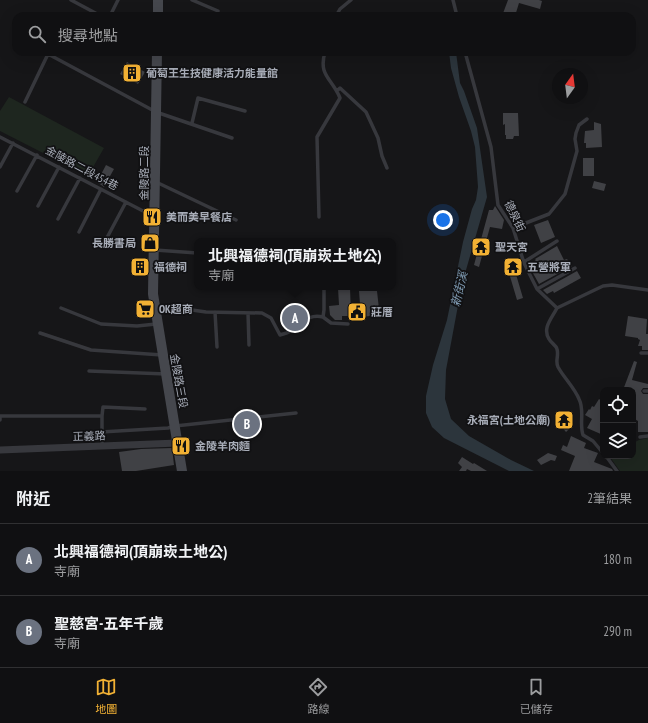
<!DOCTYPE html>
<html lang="zh-TW">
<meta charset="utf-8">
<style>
body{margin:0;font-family:"PT Sans Narrow","Noto Sans TC",sans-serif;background:#19191b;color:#f1f3f6}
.controls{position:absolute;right:12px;bottom:12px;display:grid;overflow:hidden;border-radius:8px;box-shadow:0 4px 16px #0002}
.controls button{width:36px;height:36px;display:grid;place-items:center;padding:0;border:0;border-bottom:1px solid #303032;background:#101012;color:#f1f3f6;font:20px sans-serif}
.compass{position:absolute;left:552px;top:68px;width:36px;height:36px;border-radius:50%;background:#101012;box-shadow:0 4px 16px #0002;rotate:14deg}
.you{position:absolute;left:443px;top:220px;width:14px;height:14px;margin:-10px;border:3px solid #fff;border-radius:50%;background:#1a73e8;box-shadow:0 0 0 6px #1a73e833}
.badge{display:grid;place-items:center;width:26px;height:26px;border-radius:50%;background:#f2b134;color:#fff;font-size:13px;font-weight:700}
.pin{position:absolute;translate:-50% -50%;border:2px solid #fff;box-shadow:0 1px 4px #0006}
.popup{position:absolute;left:194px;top:238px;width:202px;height:52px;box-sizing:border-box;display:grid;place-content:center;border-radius:8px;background:#101012;filter:drop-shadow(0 1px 3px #0005);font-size:13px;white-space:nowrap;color:#9c9d9f}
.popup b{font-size:15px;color:#f1f3f6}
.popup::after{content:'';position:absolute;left:50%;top:100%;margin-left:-8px;border:8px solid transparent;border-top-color:#101012}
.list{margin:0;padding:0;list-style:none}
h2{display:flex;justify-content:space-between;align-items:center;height:52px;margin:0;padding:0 16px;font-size:17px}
h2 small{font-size:13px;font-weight:400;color:#9c9d9f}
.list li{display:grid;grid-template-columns:26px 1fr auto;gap:12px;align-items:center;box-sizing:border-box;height:72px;padding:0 16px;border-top:1px solid #303032}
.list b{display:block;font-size:15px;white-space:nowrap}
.list p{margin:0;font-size:13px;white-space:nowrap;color:#9c9d9f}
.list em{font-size:13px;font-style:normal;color:#9c9d9f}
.icon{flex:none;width:22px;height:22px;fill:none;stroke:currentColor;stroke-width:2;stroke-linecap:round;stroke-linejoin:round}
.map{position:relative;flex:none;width:648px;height:471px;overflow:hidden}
.search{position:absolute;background:#101012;box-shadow:0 4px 16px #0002;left:12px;right:12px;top:12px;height:44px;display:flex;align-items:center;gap:10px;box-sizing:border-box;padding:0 14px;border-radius:12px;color:#9c9d9f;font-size:15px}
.sheet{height:196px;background:#101012}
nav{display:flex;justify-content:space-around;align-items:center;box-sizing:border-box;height:56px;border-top:1px solid #303032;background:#101012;font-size:11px;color:#9c9d9f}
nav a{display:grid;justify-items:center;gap:2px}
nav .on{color:#f2b134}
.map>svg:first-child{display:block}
.green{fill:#1e261f}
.water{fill:#2c353c}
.building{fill:#404145}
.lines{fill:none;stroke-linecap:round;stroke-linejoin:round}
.service{stroke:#37383d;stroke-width:3.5}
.minor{stroke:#37383d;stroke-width:7}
.secondary{stroke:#45474d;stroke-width:10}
.labels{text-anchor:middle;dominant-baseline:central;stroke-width:3.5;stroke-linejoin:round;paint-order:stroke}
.poi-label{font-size:11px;font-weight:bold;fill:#a8adb8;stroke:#111113;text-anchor:start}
.street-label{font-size:11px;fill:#a8adb8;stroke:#111113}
.water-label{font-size:12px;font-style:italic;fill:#7f9bb3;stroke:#111113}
</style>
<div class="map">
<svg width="648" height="471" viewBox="0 0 648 471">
<rect width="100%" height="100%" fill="#161618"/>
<path class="green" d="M9 97 104 148 88 176 0 131V111Z
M648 438V471H620L610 457 633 456V443L639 440Z"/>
<path class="water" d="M449 52H456L460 83 464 91 477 128 487 197 462 284 446 370 445 399 451 419 469 436 511 460 534 471H509L444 438 432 427 426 413V396L433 365 447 320 463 242 472 209 476 200 478 187 475 147 471 131 459 97 451 68Z"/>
<path class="building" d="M508 0H539L542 1 540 9 519 3 515 16H502Z
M127 62 145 72 138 84 120 74Z
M503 113H518L519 136H514L513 139H506V135H505V124L503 125Z
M594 122 601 124 602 147 586 148V143H584L585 131 594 130Z
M583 158H594V176H583Z
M106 165 114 169 104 187 97 182Z
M594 181 606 184 604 191 592 188Z
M495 206 504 220 502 229 490 227 479 267 474 265 489 210H493Z
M548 220 555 237 541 243 534 225Z
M557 246 564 260 567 259 572 266 539 284 529 266 536 260 535 259Z
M515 271 523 298 517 300 509 273Z
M577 271 581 278 554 293 553 291 547 294 543 290Z
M350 287 351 316H342V320H335L330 315 329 306 339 305 338 288Z
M359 291H377L379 309H370V316L361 317Z
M628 316 647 319 646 334H648V350H642V346H638L640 340 638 339V338L625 336Z
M634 361 637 362 632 380 648 384V388H643L641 391 643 394H648V432H638V421L633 418V397L635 390H623Z
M599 399 603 402 600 406 603 408V435L587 428 592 419 585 415 589 409 590 410 592 406 594 407Z
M563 414 566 417 568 416 572 419 570 421 573 425 566 432 556 420Z
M571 436 586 443 584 448 598 453 594 462 612 469 613 471H569L575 456 561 450 563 445 567 447Z
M172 448 174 465 136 471H122L119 452 141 449Z
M548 453 557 456 555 461 551 460 541 465 537 460Z
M462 457 473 464 474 463 487 471H471L467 469 466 471H459L462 467 458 463Z"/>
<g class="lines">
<path class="service" d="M71 0 101 16
M192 0 218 11
M453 0 457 16
M110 16 118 0
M336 16 340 9 351 0
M465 52 491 147 498 205 513 228 524 263 537 289 557 308
M337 91 340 88 366 112 378 138 382 156 387 168
M25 102 48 54 156 112 232 138
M192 123 198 98 245 111
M0 137 145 212 152 213
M0 167 13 143
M156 182 236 220
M17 191 37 155
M38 206 59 167
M319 217 317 137 340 98C332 78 318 76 325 52
M58 219 80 178
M513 228 549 214 565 194 577 151 575 139 576 133 579 125 587 119
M79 232 101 189
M102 247 126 202
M155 250 197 253
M524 262 557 241
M537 289 575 268
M61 308 101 324 137 326 156 324
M557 308C552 318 542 328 549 339 551 343 556 345 557 349 559 356 555 361 558 367 564 378 574 387 579 399 585 411 579 423 583 435L593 441 603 453
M557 308 603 286 612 285 648 290
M157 310 185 309 206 312 262 313 271 318 280 335C283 334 287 333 289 332 302 325 307 313 323 317L324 310V287
M215 312 217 347
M248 313 249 345
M323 317 331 323 348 324
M40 333 91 350 162 355
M641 353H648
M89 371 166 374
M644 391H648
M102 416V446
M0 420V416H102L103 407 145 409
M101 432 168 428 175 426 296 413
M640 437 648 436
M606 456 617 471"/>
<path class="minor" d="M0 450 178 443"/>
<path class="secondary" d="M158 16V0
M157 52 153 294 182 471"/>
</g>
<defs>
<symbol id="building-square" viewBox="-11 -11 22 22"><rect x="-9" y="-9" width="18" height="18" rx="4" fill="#f2b134" stroke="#111113"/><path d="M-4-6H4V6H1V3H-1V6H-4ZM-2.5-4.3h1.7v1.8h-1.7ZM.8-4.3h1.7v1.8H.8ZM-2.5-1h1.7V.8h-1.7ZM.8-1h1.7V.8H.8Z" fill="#111"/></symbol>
<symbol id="restaurant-square" viewBox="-11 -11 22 22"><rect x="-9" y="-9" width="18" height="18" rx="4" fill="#f2b134" stroke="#111113"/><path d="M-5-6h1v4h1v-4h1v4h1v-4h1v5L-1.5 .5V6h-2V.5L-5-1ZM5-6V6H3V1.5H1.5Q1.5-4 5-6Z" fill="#111"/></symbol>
<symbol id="shop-square" viewBox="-11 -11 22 22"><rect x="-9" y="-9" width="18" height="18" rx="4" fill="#f2b134" stroke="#111113"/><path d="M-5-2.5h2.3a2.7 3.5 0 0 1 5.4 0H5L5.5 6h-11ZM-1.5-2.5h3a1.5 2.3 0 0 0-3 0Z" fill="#111"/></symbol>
<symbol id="temple-square" viewBox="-11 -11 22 22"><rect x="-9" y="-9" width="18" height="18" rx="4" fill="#f2b134" stroke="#111113"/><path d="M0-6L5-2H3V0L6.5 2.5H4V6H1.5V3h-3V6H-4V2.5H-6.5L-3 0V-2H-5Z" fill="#111"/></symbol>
<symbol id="supermarket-square" viewBox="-11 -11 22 22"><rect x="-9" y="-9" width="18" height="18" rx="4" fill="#f2b134" stroke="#111113"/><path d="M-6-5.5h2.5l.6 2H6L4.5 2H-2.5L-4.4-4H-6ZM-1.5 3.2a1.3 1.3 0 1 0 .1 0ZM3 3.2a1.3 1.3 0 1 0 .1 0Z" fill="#111"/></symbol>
<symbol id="civic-square" viewBox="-11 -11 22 22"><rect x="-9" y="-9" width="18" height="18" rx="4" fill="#f2b134" stroke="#111113"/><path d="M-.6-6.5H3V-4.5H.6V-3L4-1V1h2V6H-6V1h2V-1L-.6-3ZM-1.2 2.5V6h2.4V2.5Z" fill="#111"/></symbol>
</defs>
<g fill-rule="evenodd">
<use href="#building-square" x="121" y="62" width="22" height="22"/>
<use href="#restaurant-square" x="141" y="206" width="22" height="22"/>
<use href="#shop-square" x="139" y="232" width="22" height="22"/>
<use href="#temple-square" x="470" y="236" width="22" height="22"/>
<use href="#building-square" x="129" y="256" width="22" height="22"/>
<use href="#temple-square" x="502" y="256" width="22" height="22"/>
<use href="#supermarket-square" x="134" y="298" width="22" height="22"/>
<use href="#civic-square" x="346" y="301" width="22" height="22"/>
<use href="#temple-square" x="553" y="409" width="22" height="22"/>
<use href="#restaurant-square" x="170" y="435" width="22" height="22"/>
</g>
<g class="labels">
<g class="poi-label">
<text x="146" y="73">葡萄王生技健康活力能量館</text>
<text x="166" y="217">美而美早餐店</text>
<text x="136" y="243" text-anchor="end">長勝書局</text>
<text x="495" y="247">聖天宮</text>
<text x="154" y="267">福德祠</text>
<text x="527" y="267">五營將軍</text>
<text x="159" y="309">OK超商</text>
<text x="371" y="312">莊厝</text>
<text x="550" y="420" text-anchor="end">永福宮(土地公廟)</text>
<text x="195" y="446">金陵羊肉麵</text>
</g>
<g class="street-label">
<text transform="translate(82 168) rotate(28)">金陵路二段454巷</text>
<text transform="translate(144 173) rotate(-90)">金陵路二段</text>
<text transform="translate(515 216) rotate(64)">德泉街</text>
<text transform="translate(179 381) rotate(80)">金陵路三段</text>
<text transform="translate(89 436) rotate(-2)">正義路</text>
</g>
<g class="water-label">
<text transform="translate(459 289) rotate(-77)">新街溪</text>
</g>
</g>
</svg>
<div class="controls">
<button><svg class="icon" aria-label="locate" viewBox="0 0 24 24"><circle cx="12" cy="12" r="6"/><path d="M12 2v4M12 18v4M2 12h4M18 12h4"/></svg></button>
<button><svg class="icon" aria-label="layers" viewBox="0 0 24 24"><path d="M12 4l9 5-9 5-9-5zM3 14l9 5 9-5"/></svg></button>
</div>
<svg class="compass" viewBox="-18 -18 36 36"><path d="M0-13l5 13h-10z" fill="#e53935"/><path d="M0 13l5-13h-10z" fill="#9c9d9f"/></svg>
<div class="you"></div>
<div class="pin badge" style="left:295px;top:318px;background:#6b7280">A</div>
<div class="popup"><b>北興福德祠(頂崩崁土地公)</b>寺廟</div>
<div class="pin badge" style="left:247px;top:424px;background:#6b7280">B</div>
<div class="search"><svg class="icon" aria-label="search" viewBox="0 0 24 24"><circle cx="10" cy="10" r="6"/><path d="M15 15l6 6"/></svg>搜尋地點</div>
</div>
<section class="sheet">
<h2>附近<small>2筆結果</small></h2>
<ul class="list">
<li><span class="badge" style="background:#6b7280">A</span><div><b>北興福德祠(頂崩崁土地公)</b><p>寺廟</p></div><em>180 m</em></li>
<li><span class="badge" style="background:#6b7280">B</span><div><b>聖慈宮-五年千歲</b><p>寺廟</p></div><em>290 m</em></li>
</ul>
</section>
<nav>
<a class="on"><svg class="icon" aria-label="map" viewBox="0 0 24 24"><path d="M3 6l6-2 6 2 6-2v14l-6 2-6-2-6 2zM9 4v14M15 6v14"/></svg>地圖</a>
<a><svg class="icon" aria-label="directions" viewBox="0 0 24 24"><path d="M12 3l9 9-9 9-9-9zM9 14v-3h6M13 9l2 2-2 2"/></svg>路線</a>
<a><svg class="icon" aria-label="saved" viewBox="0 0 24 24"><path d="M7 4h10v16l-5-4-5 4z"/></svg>已儲存</a>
</nav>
